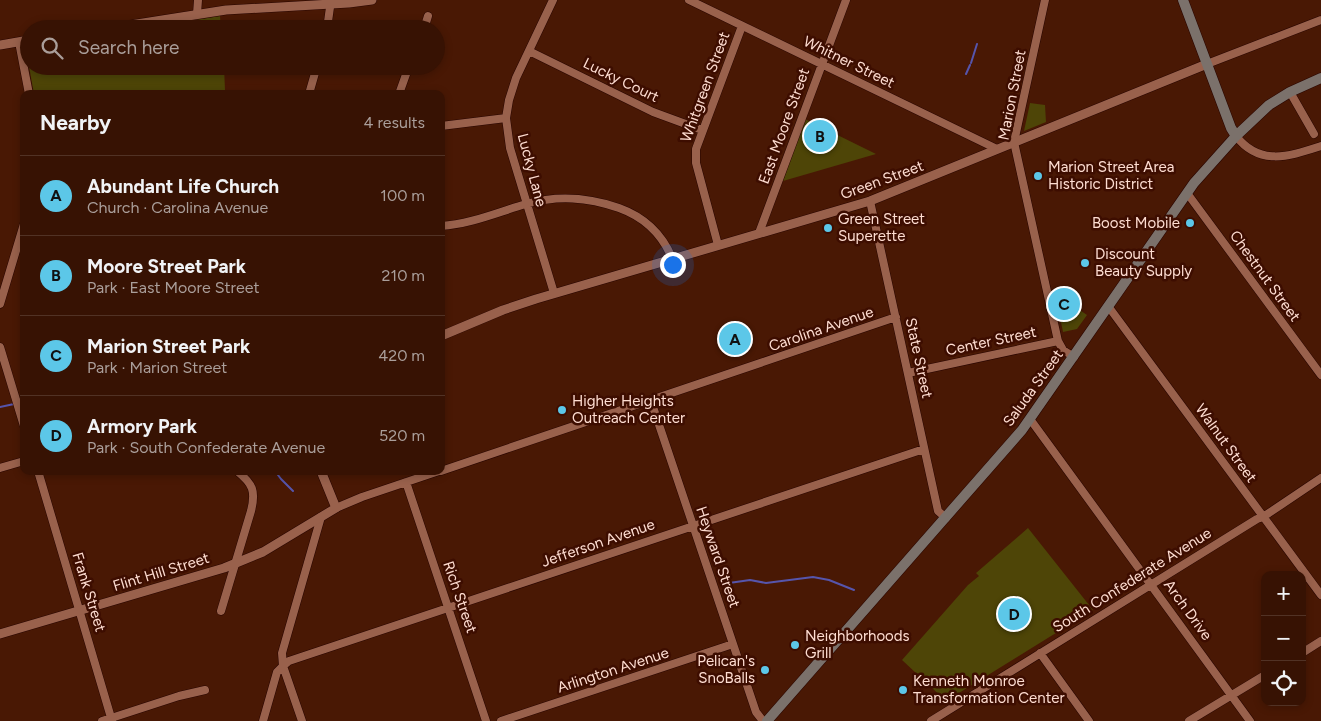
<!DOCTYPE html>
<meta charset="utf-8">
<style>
body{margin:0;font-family:Figtree,sans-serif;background:#3e1b0d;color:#f1f3f6}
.controls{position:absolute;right:15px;bottom:15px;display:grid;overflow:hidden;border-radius:10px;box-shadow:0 2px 8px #0003}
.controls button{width:45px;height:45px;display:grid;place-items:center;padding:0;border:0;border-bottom:1px solid #513225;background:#371203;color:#f1f3f6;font:25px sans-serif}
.you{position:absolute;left:672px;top:264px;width:18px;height:18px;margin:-12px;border:4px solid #fff;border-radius:50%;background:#1a73e8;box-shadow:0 0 0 8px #1a73e833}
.badge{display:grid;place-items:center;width:32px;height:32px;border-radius:50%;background:#5cc7e8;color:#111;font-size:16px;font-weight:700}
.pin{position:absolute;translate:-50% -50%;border:2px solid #fff;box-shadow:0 1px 5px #0006}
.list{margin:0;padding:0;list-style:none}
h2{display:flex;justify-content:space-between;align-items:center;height:65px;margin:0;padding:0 20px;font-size:21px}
h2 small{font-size:16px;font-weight:400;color:#aa9e9a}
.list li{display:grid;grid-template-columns:32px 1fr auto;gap:15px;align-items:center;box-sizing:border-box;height:80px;padding:0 20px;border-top:1px solid #513225}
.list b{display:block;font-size:19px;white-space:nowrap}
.list p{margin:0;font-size:16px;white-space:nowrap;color:#aa9e9a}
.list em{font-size:16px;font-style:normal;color:#aa9e9a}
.icon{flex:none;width:28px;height:28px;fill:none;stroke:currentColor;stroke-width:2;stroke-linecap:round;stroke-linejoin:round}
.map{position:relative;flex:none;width:1321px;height:721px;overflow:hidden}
.search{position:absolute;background:#371203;box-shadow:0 2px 8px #0003;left:20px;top:20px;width:425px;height:55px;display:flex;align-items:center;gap:12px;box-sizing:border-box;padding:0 18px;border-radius:28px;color:#aa9e9a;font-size:19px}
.panel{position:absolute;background:#371203;box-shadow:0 2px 8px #0003;left:20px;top:90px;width:425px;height:385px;border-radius:10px}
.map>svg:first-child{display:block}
.green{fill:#4e4507}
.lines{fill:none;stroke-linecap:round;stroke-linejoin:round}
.stream{stroke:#5655ac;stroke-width:2}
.minor-casing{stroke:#280500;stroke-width:9}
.tertiary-casing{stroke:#280500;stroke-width:10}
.secondary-casing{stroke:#280500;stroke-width:11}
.minor{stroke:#99614c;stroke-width:8}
.tertiary{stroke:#99614c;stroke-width:9}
.secondary{stroke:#7b716b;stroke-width:10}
.poi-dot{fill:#5cc7e8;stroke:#3d0d00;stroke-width:2}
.labels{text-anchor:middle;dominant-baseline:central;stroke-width:5;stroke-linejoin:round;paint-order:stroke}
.street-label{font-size:15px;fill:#feddd1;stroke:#3d0d00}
.poi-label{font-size:15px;fill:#feddd1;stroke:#3d0d00;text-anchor:start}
</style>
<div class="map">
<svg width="1321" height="721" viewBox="0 0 1321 721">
<rect width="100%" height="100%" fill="#491804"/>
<path class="green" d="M220 16 221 29H137Z
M29 66H224L225 90 239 94H34Z
M1030 103 1045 105 1046 122 1024 131Z
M805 119 876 154 783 181Z
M1055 293 1087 315 1077 329 1063 332Z
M1028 528 1093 610 946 701 902 660 968 585 979 576 976 573Z"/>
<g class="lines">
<path class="stream" d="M971 63 977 44
M966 74 970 65
M0 407 14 404
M275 471 281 479 293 491
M722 584 750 580 766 583 813 577 829 580 854 590"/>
<defs>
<path id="minor" d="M553 0 516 78 509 100 506 118 510 148 554 293
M689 0 997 149
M1045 0 1014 142 1058 341
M197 14 198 0
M327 29 331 0
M424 29 428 16
M19 42 29 94
M529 51 653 112 702 130
M1207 64 1321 20
M1290 92 1314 134
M309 94 317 66
M399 94 409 66
M441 126 506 118
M1236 136C1260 167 1290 156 1321 146
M1187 193 1321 375
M870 201 938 511 946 518
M441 226C471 224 498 212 526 204 558 195 587 197 619 208 644 217 662 234 672 258
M759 233 846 0
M718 245 696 163V149L742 26
M0 304 24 224
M1108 306 1321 595
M0 347 24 426
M908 373 1058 341 1063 350 1074 357
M651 401 756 712 763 721
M1030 419 1250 721
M0 468 24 461
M38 471 112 721
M441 471 896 317
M406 482 486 721
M336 508 362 497 439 471
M221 611 251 511C256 491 253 484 237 471
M1040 653 1089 721
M1302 653 1321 641
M102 721 179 696 205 690
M263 721 277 672 283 666 282 653 321 517
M302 721 283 666 289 661 924 449
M501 721 733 644
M931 721 1257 519 1263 517 1321 478
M1189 721 1265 675"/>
<path id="tertiary" d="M105 29 226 10 349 3 372 0
M0 45 29 40
M441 336 503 310 536 299 870 201 1207 64
M0 634 224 568 263 552 336 508 321 471"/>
<path id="secondary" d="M1183 0 1231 128 1236 136
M767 721 1022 430 1194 183 1236 136 1269 105 1290 92 1321 78"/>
</defs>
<use href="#minor" class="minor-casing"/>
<use href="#tertiary" class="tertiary-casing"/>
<use href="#secondary" class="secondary-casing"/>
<use href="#minor" class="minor"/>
<use href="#tertiary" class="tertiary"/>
<use href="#secondary" class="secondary"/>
</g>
<g class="poi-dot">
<circle cx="1038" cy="176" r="5"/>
<circle cx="1190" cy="223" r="5"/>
<circle cx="828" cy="228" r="5"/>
<circle cx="1085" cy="263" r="5"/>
<circle cx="562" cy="410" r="5"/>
<circle cx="795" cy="645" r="5"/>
<circle cx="765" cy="670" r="5"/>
<circle cx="903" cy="690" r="5"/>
</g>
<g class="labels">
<g class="street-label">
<text transform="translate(849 62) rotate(26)">Whitner Street</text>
<text transform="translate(621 80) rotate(26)">Lucky Court</text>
<text transform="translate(705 87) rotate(-70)">Whitgreen Street</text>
<text transform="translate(1012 95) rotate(-79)">Marion Street</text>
<text transform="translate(784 126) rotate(-70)">East Moore Street</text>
<text transform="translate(532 170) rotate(75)">Lucky Lane</text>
<text transform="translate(882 180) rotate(-20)">Green Street</text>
<text transform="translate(1265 276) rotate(54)">Chestnut Street</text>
<text transform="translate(821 329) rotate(-19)">Carolina Avenue</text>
<text transform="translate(991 341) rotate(-12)">Center Street</text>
<text transform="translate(919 358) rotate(78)">State Street</text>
<text transform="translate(1033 388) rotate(-54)">Saluda Street</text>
<text transform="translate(1226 443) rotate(54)">Walnut Street</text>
<text transform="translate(598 543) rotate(-19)">Jefferson Avenue</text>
<text transform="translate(718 557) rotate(71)">Heyward Street</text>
<text transform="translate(161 572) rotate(-17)">Flint Hill Street</text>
<text transform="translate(1132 580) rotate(-32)">South Confederate Avenue</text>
<text transform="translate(89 592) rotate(73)">Frank Street</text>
<text transform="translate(460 597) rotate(71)">Rich Street</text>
<text transform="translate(1188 610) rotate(54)">Arch Drive</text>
<text transform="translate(613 670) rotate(-18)">Arlington Avenue</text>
</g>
<g class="poi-label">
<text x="1048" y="167">Marion Street Area<tspan x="1048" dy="17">Historic District</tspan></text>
<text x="838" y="219">Green Street<tspan x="838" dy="17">Superette</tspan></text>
<text x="1180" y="223" text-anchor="end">Boost Mobile</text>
<text x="1095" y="254">Discount<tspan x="1095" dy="17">Beauty Supply</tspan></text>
<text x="572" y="401">Higher Heights<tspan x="572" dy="17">Outreach Center</tspan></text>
<text x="805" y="636">Neighborhoods<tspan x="805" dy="17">Grill</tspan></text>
<text x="755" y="661" text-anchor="end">Pelican's<tspan x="755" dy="17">SnoBalls</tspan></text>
<text x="913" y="681">Kenneth Monroe<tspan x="913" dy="17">Transformation Center</tspan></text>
</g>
</g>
</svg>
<div class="controls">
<button>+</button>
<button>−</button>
<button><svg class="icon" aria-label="locate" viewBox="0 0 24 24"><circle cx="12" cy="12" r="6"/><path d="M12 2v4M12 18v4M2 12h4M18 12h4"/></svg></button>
</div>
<div class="you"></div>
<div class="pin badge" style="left:735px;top:339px">A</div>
<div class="pin badge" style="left:820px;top:136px">B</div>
<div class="pin badge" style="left:1064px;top:304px">C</div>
<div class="pin badge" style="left:1014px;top:614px">D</div>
<div class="search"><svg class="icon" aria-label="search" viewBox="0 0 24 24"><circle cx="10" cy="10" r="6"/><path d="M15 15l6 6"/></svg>Search here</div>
<section class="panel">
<h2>Nearby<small>4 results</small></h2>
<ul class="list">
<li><span class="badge">A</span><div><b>Abundant Life Church</b><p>Church · Carolina Avenue</p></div><em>100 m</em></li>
<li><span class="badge">B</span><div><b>Moore Street Park</b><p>Park · East Moore Street</p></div><em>210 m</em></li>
<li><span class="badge">C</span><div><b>Marion Street Park</b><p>Park · Marion Street</p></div><em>420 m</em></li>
<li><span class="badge">D</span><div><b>Armory Park</b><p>Park · South Confederate Avenue</p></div><em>520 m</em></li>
</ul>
</section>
</div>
